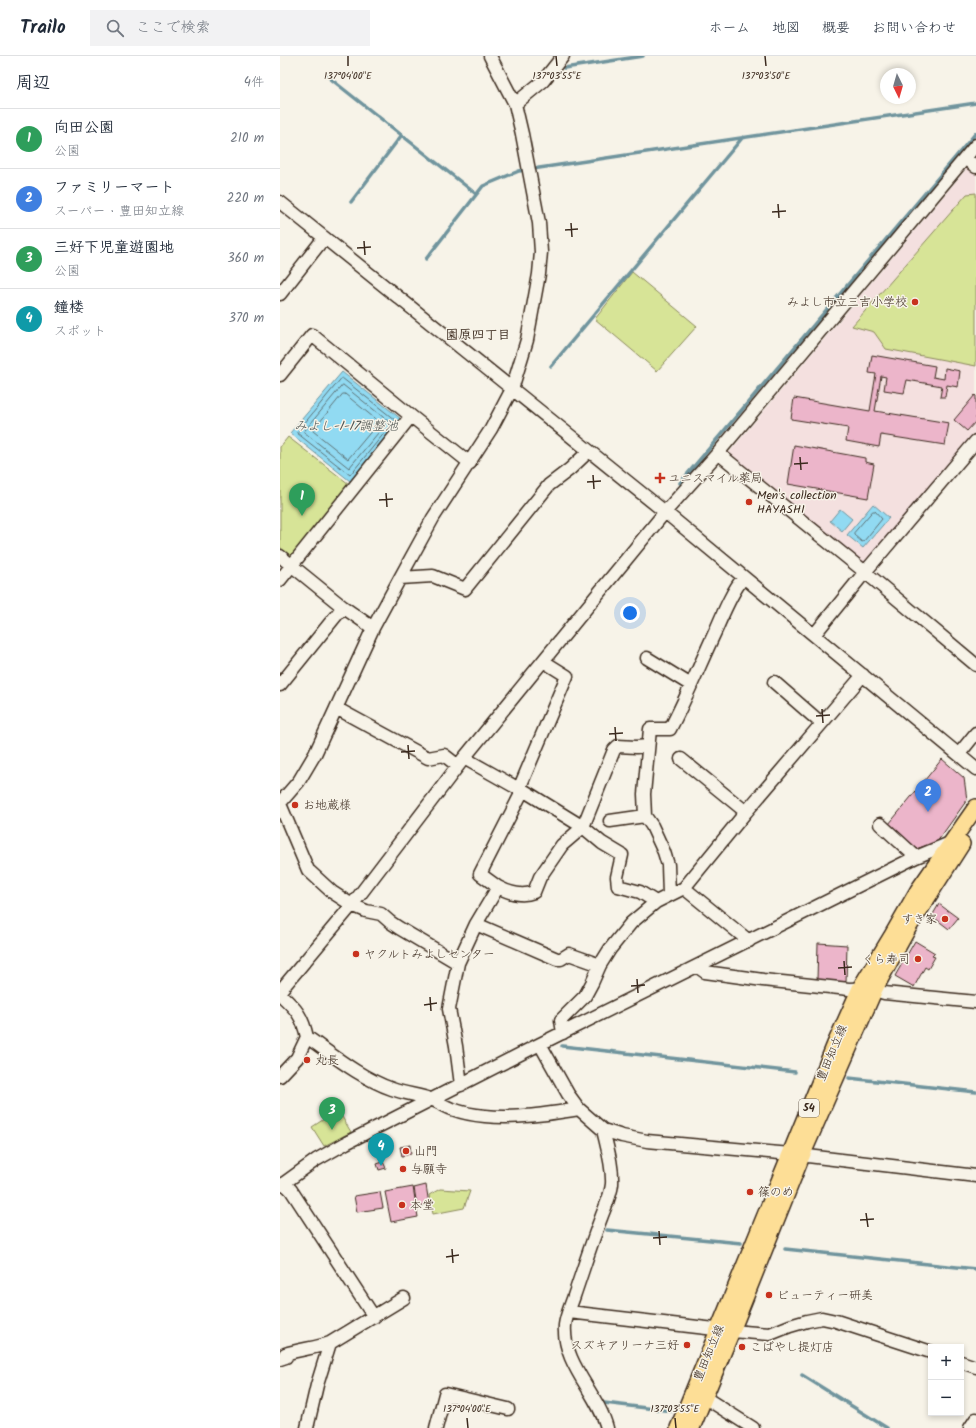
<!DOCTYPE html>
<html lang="ja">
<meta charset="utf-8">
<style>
body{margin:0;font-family:Kalam,"Klee One",sans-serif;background:#f2f2f3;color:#1f2937}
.controls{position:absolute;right:12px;bottom:12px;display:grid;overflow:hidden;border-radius:0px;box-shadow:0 2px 6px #0003}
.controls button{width:36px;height:36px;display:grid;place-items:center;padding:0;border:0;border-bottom:1px solid #e0e1e3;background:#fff;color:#1f2937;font:20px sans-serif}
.compass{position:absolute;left:600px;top:12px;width:36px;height:36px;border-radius:50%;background:#fff;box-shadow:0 2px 6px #0003;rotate:175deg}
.you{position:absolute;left:350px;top:557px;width:14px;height:14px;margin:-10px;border:3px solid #fff;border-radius:50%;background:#1a73e8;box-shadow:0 0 0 6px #1a73e833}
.badge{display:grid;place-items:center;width:26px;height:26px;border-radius:50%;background:#c8321e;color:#fff;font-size:13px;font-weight:700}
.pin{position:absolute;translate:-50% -33px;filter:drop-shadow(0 1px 2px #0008)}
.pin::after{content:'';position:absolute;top:21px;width:14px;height:12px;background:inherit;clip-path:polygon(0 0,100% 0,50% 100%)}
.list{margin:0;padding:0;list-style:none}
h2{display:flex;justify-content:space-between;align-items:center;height:52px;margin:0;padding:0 16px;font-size:17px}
h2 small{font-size:13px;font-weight:400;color:#747a83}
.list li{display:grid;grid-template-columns:26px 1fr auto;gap:12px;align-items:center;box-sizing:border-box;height:60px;padding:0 16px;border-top:1px solid #e0e1e3}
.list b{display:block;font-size:15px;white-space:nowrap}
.list p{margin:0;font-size:13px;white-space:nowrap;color:#747a83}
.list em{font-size:13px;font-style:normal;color:#747a83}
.icon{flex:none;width:22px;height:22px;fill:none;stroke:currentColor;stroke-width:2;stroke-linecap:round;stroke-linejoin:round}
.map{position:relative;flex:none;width:696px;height:1372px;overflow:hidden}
header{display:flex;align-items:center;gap:24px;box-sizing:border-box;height:56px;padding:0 20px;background:#fff;border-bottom:1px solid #e0e1e3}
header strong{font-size:19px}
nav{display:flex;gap:22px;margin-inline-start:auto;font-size:14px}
.search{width:280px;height:36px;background:#f2f2f3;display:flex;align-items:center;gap:10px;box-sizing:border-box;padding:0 14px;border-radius:0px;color:#747a83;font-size:15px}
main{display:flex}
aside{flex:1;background:#fff}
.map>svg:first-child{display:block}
.built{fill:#f4e0df}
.green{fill:#d7e497;stroke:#89875a}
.water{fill:#91daf2;stroke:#6f949d}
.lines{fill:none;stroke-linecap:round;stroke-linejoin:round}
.shore{stroke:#5d7073;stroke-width:1}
.stream{stroke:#6f949d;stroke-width:3.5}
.building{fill:#ecb5ca;stroke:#3b2a1e}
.minor-casing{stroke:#3b2a1e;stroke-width:15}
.major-casing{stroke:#3b2a1e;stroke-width:18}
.minor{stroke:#f7f3e8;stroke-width:12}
.major{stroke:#fdde96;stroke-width:15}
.ticks{fill:none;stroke:#3b2a1e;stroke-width:1.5}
.poi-dot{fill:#c8321e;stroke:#f7f3e8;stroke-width:1.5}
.labels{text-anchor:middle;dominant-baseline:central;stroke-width:3;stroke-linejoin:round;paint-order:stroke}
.shield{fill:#f7f3e8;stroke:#73665b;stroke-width:1}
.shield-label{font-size:11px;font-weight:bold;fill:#3b2a1e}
.poi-label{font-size:12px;fill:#3b2a1e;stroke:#f7f3e8;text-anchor:start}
.street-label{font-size:12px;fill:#3b2a1e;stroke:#f7f3e8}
.neighbourhood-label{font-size:13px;font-weight:bold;fill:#3b2a1e;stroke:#f7f3e8}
.water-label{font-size:13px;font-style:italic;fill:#505653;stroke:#f7f3e8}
.ticks-label{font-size:10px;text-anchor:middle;fill:#3b2a1e;stroke:#f7f3e8;stroke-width:3;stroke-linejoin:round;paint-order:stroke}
</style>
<header>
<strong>Trailo</strong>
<div class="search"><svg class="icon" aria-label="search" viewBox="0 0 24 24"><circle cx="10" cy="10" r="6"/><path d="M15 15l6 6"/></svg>ここで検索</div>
<nav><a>ホーム</a><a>地図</a><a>概要</a><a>お問い合わせ</a></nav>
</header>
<main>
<aside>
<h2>周辺<small>4件</small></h2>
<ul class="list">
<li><span class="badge" style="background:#2e9e5b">1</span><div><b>向田公園</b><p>公園</p></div><em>210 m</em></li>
<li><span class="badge" style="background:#3f7fe0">2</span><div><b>ファミリーマート</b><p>スーパー · 豊田知立線</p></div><em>220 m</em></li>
<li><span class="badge" style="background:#2e9e5b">3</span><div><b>三好下児童遊園地</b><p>公園</p></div><em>360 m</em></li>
<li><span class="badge" style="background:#0f9aa8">4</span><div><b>鐘楼</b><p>スポット</p></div><em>370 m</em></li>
</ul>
</aside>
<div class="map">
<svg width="696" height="1372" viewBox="0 0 696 1372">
<rect width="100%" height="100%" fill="#f7f3e8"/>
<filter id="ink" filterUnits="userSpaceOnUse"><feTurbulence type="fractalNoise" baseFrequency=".025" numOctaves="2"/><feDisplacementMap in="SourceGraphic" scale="8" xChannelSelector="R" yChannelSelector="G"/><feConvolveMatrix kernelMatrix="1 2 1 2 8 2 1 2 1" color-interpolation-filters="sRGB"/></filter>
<g filter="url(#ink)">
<path class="built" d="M688 111 696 118V375L586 507H581L448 398Z"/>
<path class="green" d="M696 137V310L606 293 594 276 572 270 687 138Z
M352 216 417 270 377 315 315 263Z
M8 381 69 428 12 501 0 491V391Z
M58 1054 71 1076 44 1090 32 1071Z
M160 1133 190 1135 184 1152 153 1158 149 1139Z"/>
<path class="water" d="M62 316 121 363 70 425 10 377Z
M593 448 609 462 583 492 567 479Z
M560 453 572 463 562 475 550 465Z"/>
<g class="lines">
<path class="shore" d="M62 322 115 364 70 419 17 377Z
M63 329 108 365 69 412 24 376Z
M63 338H65L99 366 68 403 33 375Z
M593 455H595L602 463 584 485 582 486 574 479V477Z"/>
<path class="stream" d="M284 12 363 0
M47 20 196 138
M71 146 121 80
M146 203 203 130 239 115 696 47
M271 310 463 81
M400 427 696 77
M282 990 515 1016
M569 1022 696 1036
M327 1174 461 1187
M505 1193 696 1213
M522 1319 607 1372
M324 1347 392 1355"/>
</g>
<path class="building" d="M592 299 655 310 653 321 664 323 665 312 680 315 678 331 667 329 665 341H660L662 330 627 324 624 337 604 334 606 321 601 320 595 355 669 367 665 389 601 379 599 391 566 385 568 372 511 363 514 342 590 355 596 318 589 317Z
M695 339 696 340V365L687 375 674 364Z
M514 389 585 402V406L594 408 588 442 508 428Z
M662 703 684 722 687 744 657 786 636 793 609 768Z
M659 848 678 862 669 873 652 860Z
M635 885 655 897 652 900 655 901 648 913 645 911 634 931 615 920Z
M538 887 567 889 566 926 537 924Z
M130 1089 131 1098 122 1100 120 1091Z
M103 1106 106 1112 99 1114 97 1108Z
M146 1129 149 1148 137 1150 134 1132Z
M133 1131 138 1161 111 1166 105 1136Z
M100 1136 103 1152 77 1156 74 1140Z"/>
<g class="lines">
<defs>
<path id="minor" d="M235 48 263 25 283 0
M685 102 696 111
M0 146 385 456 696 713
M0 238 44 182
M0 319 32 279 131 360
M438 397 585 516 696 609
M0 500 63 551 93 572
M120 522 153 520 185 533 269 429 290 413 309 395
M0 524 131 360 190 407
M534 579 585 516 696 385
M367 602 411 629
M494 626 541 667
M0 629 63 551
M56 652 148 702 164 699 178 710
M679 698 696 677
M184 702 239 733 243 734 303 771 322 787 342 799 337 821 338 830 360 836 376 846
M401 703 466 756
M239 733 287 620 263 605
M0 747 19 725 35 698 93 572 120 522 153 462 211 373 232 333 247 284 259 218 261 196 259 167 242 78 235 48 210 0
M0 748 28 814 52 836 72 849 86 855 101 858 110 866 119 872 178 907
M330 765 365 760
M600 768 636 801
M218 831C229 837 241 841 254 836L260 821 282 789 303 771 334 694 338 690 356 691 368 690
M404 832 469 885
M389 839 388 809 384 796 372 770 365 760 364 738 370 673H390C407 641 420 608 435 576 443 558 451 537 463 522
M196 868 277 903H281L289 898 320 909
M418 911 425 916 483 924 569 933C582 932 592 932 604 937L696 946
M0 935 72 849 184 702 263 605 385 456 438 397 696 89
M0 938C16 953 22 959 27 981
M283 977 281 964 305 940 312 927 320 909 330 893 351 867 376 846 404 832 466 756 583 619
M260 988 288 1038 299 1053 323 1074 342 1080 367 1085 511 1098 696 1120
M0 1020 17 1002 27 981C54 1000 81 1022 112 1033 126 1038 140 1039 153 1044 160 1047 166 1051 172 1053 183 1057 194 1059 205 1060 236 1063 268 1058 299 1053
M181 1029 176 990 169 953 178 907 196 868 218 831 200 818 243 734
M323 1074C327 1091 333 1110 332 1128 331 1139 325 1151 321 1162 311 1188 303 1214 294 1240 291 1249 286 1260 285 1269 282 1308 318 1337 327 1372
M4 1127 11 1134 94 1261
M0 1130 36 1104 66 1087 260 988 636 801 670 787
M289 1256 452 1275 490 1278 510 1270 527 1265 542 1262 556 1265 651 1296
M50 1287 124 1242
M0 1303 6 1301 5 1298C20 1293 36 1292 50 1287L37 1329 27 1372
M681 1306 696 1311
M424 1341 473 1372
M156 1372 165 1338 228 1353
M690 1372 696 1363"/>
<path id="major" d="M398 1372 555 988 580 932 611 881 638 834 696 751
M412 1372 452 1275 522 1100 595 933 629 871 682 788"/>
</defs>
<use href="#minor" class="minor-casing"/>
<use href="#major" class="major-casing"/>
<use href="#minor" class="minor"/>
<use href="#major" class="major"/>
</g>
</g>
<path class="ticks" d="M68 0V10M276 0 277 10M485 0 486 10M498 148 499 162M492 156 506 155M291 167 292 181M285 174 298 173M84 185 85 199M77 192 91 191M520 401 521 414M514 408 528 407M313 419 314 433M307 426 321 425M106 437 107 451M99 444 113 443M542 653 543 667M536 660 550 659M335 671 336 685M329 678 343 677M128 689 129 703M121 696 135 695M564 905 565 919M558 912 572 911M357 923 358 937M351 930 365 929M150 941 151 955M144 949 157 947M586 1157 588 1171M580 1164 594 1163M379 1175 380 1189M373 1182 387 1181M172 1193 173 1207M166 1201 179 1199M187 1362 188 1372M395 1362 396 1372"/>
<g class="poi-dot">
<circle cx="635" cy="246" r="4"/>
<path d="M378 416h4v4h4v4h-4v4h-4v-4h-4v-4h4z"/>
<circle cx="469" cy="446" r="4"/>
<circle cx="15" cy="749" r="4"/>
<circle cx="665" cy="863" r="4"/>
<circle cx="76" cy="898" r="4"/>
<circle cx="638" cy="903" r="4"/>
<circle cx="27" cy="1004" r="4"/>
<circle cx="126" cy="1095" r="4"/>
<circle cx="123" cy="1113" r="4"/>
<circle cx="470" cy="1136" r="4"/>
<circle cx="122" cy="1149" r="4"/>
<circle cx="489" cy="1239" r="4"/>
<circle cx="407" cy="1289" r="4"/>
<circle cx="462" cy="1291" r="4"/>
</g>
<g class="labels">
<rect class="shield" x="519" y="1043" width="20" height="18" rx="3"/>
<g class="shield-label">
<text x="529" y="1052">54</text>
</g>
<g class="poi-label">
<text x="627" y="246" text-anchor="end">みよし市立三吉小学校</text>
<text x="388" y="422">ユニスマイル薬局</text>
<text x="477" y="439">Men's collection<tspan x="477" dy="14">HAYASHI</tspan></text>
<text x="23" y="749">お地蔵様</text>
<text x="657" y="863" text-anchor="end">すき家</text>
<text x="84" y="898">ヤクルトみよしセンター</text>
<text x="630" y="903" text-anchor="end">くら寿司</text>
<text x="35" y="1004">丸長</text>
<text x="134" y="1095">山門</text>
<text x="131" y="1113">与願寺</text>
<text x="478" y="1136">篠のめ</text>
<text x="130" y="1149">本堂</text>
<text x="497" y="1239">ビューティー研美</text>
<text x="399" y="1289" text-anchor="end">スズキアリーナ三好</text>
<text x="470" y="1291">こばやし提灯店</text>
</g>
<g class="street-label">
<text transform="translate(552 997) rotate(-67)">豊田知立線</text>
<text transform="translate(429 1297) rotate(-67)">豊田知立線</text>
</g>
<g class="neighbourhood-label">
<text x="198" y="279">園原四丁目</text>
</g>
<g class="water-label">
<text x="66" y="370">みよし-1-17調整池</text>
</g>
</g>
<g class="ticks-label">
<text x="68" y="23">137°04'00"E</text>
<text x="277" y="23">137°03'55"E</text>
<text x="486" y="23">137°03'50"E</text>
<text x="187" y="1356">137°04'00"E</text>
<text x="395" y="1356">137°03'55"E</text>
</g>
</svg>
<div class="controls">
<button>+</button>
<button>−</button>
</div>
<svg class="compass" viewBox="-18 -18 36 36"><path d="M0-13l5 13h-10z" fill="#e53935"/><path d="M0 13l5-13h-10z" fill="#747a83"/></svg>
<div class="you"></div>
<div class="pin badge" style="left:22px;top:460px;background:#2e9e5b">1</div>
<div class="pin badge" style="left:648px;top:756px;background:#3f7fe0">2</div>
<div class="pin badge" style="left:52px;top:1074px;background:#2e9e5b">3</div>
<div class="pin badge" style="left:101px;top:1110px;background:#0f9aa8">4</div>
</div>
</main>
